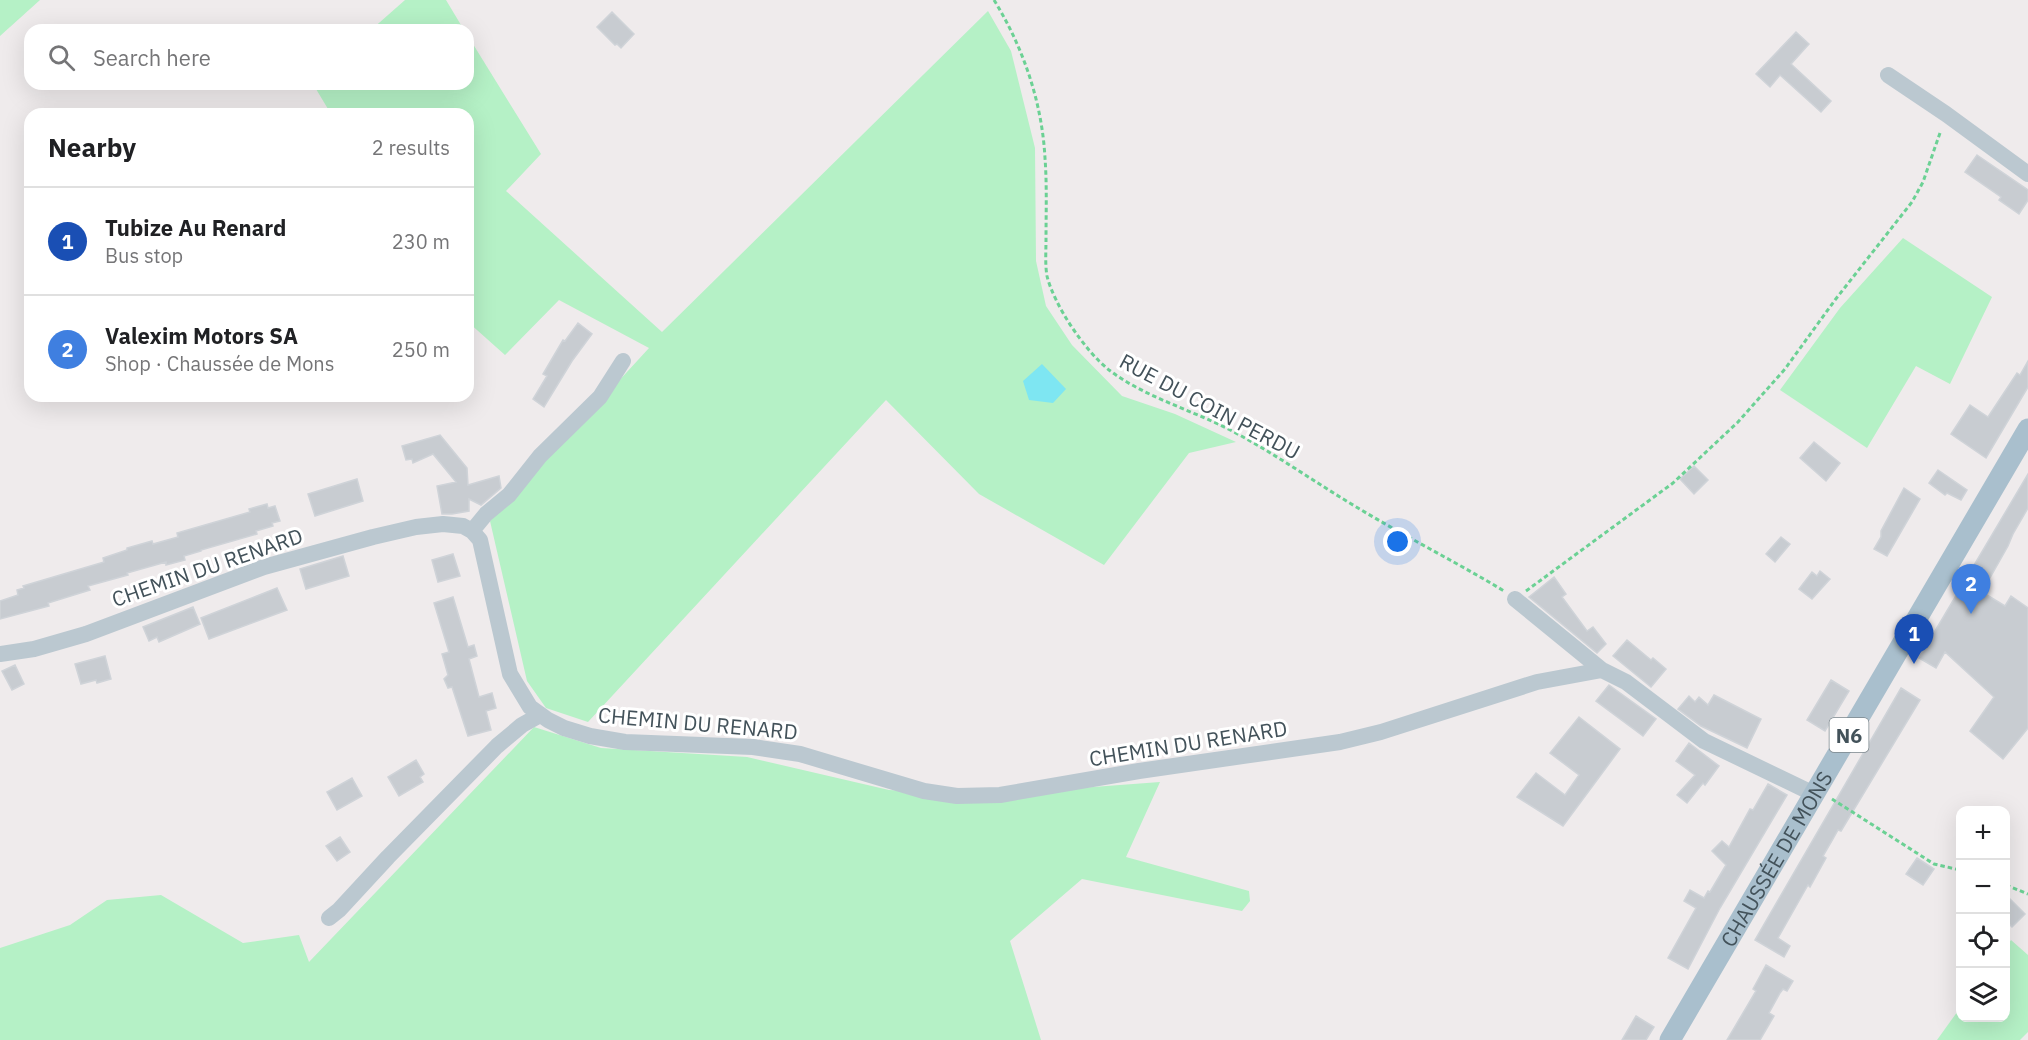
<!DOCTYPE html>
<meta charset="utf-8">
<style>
body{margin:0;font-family:"IBM Plex Sans",sans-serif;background:#f2f2f2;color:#202124}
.controls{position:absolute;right:18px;bottom:18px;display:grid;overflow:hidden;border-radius:12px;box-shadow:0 6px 24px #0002}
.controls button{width:54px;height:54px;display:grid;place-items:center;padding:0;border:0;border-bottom:2px solid #e0e0e0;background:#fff;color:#202124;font:30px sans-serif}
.you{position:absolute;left:1398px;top:542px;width:21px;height:21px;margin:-15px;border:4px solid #fff;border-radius:50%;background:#1a73e8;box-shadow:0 0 0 9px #1a73e833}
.badge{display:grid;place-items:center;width:39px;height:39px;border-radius:50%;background:#2563eb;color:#fff;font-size:20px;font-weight:700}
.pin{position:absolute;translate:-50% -50px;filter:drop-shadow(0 2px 3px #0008)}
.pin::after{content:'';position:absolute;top:32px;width:21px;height:18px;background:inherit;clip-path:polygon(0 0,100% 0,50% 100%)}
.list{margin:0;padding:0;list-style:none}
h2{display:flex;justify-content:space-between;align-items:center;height:78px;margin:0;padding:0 24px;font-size:26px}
h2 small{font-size:20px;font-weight:400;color:#757577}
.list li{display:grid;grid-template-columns:39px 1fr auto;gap:18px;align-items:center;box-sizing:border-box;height:108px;padding:0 24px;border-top:2px solid #e0e0e0}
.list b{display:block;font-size:22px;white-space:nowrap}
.list p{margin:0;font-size:20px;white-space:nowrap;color:#757577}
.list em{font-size:20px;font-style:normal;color:#757577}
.icon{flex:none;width:33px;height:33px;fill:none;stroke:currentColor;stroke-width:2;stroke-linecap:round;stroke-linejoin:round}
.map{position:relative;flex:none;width:2028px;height:1040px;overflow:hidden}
.search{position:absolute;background:#fff;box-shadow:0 6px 24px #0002;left:24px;top:24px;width:450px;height:66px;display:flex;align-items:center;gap:15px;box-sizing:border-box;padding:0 21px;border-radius:18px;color:#757577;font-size:22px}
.panel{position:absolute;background:#fff;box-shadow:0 6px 24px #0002;left:24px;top:108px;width:450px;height:294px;border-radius:18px}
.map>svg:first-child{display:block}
.green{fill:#b5f1c6}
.water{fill:#7ee6f2}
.building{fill:#c8ccd1;stroke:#cfd3d8;stroke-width:1.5}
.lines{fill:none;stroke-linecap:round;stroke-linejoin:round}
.path{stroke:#6bd194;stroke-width:3;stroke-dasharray:4.5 3;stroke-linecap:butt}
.minor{stroke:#bbc8d0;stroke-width:16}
.major{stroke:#a9bfcd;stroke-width:21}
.labels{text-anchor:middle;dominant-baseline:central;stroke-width:6;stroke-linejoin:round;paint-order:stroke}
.shield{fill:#fff;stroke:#7b868c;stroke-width:1.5}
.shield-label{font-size:20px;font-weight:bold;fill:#43525a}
.street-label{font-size:21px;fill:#43525a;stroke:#fff}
</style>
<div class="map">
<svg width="2028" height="1040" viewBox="0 0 2028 1040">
<rect width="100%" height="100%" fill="#efebec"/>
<path class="green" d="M0 0H40L0 36Z
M405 0H446L464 30H371Z
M988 11 1011 51 1035 148 1036 261 1046 306 1072 345 1122 396 1175 414 1236 442 1189 453 1104 565 979 494 886 400 588 722 546 708 527 681 490 521 649 348 559 300 505 355 468 322V114H331L313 84H468V36L541 154 506 191 662 332Z
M1903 238 1992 297 1950 384 1916 366 1867 448 1780 390 1840 308Z
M534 727 601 748 747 757 889 790 986 795 1160 782 1126 857 1249 891 1250 901 1242 911 1082 879 1010 941 1041 1040H0V948L70 925 107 900 161 895 243 943 299 935 309 962Z
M2011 940 2028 955V1032L2020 1040H1937L1960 1008V1018H2006V947Z"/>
<path class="water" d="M1042 364 1066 389 1053 403 1029 400 1023 381Z"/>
<path class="building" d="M612 12 634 34 621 48 617 44 615 45 597 27Z
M1796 32 1809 44 1791 64 1831 101 1821 112 1780 75 1770 87 1756 74Z
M1977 155 2028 190V200L2019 214 1999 200 2001 197 1965 172Z
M578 323 592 334 572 361 544 407 533 399 547 376 543 374 563 340 565 341Z
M2028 361V387L1986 458 1951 434 1970 405 1988 417 2017 373 2020 375Z
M440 435 467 468 468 485 499 476 501 488 481 505 469 499V511L452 514H442L437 486 456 482 433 454 413 463 412 459 406 460 402 446Z
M1814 442 1840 463 1826 481 1800 458Z
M1694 466 1708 480 1694 494 1680 479Z
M1938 470 1967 490 1961 500 1947 493 1945 495 1929 483Z
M2028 474V508L2013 534 2008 546 1982 592 2005 606 2011 596 2028 608V728L2003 759 1970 731 1994 697 1945 652 1936 668 1919 658Z
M357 479 363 501 315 516 308 494Z
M1904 488 1920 499 1887 556 1874 549 1881 537V531Z
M267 504 268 508 275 506 280 521 272 523 273 526 256 531 257 534 201 550V551L184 556 185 560 166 565V562L127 573 128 575 88 586 90 590 48 603 49 606 0 619V601L18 595 17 590 24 588 23 586 104 562 103 558 127 550V548L152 541 153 544 178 537 177 533 250 512 249 509Z
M1781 537 1790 544 1775 562 1766 554Z
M453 554 460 576 438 582 432 560Z
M343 556 349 576 306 589 300 569Z
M1820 571 1830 579 1812 599 1799 589 1812 572 1817 576Z
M1554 577 1566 594 1562 597 1587 631 1593 627 1606 644 1597 653 1529 597Z
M277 588 287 610 209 639 201 618Z
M453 597 468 647 474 645 477 656 469 659 479 697 492 693 496 708 486 711 491 730 468 736 452 687 448 688 444 679 448 675 442 654 449 652 434 603Z
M193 607 200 624 159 642 157 637 149 641 143 627Z
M1627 640 1651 660 1653 658 1666 669 1651 687 1613 656Z
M105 656 111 679 97 683 96 680 81 684 75 664Z
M15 665 24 684 12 690 2 671Z
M1831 680 1849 691 1825 731 1807 720Z
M1609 685 1656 719 1643 736 1596 701Z
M1901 688 1920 700 1841 831 1838 830 1833 839 1823 856 1826 858 1810 887 1808 885 1778 938 1790 946 1784 957 1755 940Z
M1714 695 1761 719 1747 748 1701 726 1678 709 1689 696 1695 702 1699 697 1708 705Z
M1579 717 1620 749 1563 826 1517 797 1536 773 1565 795 1579 775 1550 753Z
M1689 743 1719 766 1705 785 1703 783 1687 803 1677 795 1695 775 1676 761Z
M416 760 424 774 420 777 423 782 399 796 388 777Z
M352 778 362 796 337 810 327 792Z
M1768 784 1787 795 1720 908 1688 969 1668 958 1696 908 1684 901 1690 890 1704 898 1708 891 1710 892 1726 865 1712 851 1722 841 1729 847 1750 809 1753 810Z
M340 837 350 852 337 861 326 846Z
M1917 858 1934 869 1923 885 1906 874Z
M2006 895 2025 914 2012 927 2006 921Z
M1766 965 1793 981 1787 991 1783 989 1780 993 1769 1013 1774 1016 1760 1040H1727L1756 991 1753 989Z
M1636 1016 1654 1027 1646 1040H1622Z"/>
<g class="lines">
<path class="path" d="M994 0C1023 47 1042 102 1045 158 1047 185 1046 213 1046 240 1046 251 1045 265 1047 276 1054 305 1085 351 1109 370 1146 398 1193 410 1234 432 1277 455 1316 483 1358 508 1406 537 1456 562 1504 591
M1526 591 1673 483 1738 422 1785 369 1835 300 1912 202 1923 182 1941 130
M1832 799 1934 864 1960 870
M2006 885 2028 894"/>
<path class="minor" d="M1888 75 1946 114 2028 174
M472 531 486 514 509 495 540 456 600 397 623 361
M1515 599 1602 670 1626 682 1704 741 1814 794
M0 654 34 649 86 634 264 567 373 537 416 527 443 524 463 526 472 531 480 540 510 674 530 707 548 720 564 728 590 736 625 742 753 747 800 754 924 791 957 796 1000 795 1139 771 1340 742 1381 732 1537 682 1602 670
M329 918 339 910 388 857 497 746 522 725 540 715"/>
<path class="major" id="s1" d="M1670 1040 2028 429"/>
</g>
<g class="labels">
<rect class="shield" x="1829.5" y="718" width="39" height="34" rx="4.5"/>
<g class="shield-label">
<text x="1849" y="735">N6</text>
</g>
<g class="street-label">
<text transform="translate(1210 406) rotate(28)">RUE DU COIN PERDU</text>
<text transform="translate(207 567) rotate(-19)">CHEMIN DU RENARD</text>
<text transform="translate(698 723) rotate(5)">CHEMIN DU RENARD</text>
<text transform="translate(1188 743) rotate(-9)">CHEMIN DU RENARD</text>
<text stroke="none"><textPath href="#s1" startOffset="210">CHAUSSÉE DE MONS</textPath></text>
</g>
</g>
</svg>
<div class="controls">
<button>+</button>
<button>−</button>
<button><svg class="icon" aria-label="locate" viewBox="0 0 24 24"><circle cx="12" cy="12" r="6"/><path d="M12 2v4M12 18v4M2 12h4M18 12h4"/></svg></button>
<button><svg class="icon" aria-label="layers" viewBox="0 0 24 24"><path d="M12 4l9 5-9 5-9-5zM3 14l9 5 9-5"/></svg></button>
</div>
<div class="you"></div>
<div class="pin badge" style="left:1914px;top:664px;background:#1a4fb4">1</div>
<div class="pin badge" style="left:1971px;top:614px;background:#3f7fe0">2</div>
<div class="search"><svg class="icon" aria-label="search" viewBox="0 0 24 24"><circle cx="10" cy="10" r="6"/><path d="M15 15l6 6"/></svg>Search here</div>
<section class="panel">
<h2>Nearby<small>2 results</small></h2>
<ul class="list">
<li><span class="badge" style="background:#1a4fb4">1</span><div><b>Tubize Au Renard</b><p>Bus stop</p></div><em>230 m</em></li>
<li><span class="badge" style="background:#3f7fe0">2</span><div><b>Valexim Motors SA</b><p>Shop · Chaussée de Mons</p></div><em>250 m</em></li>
</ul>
</section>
</div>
